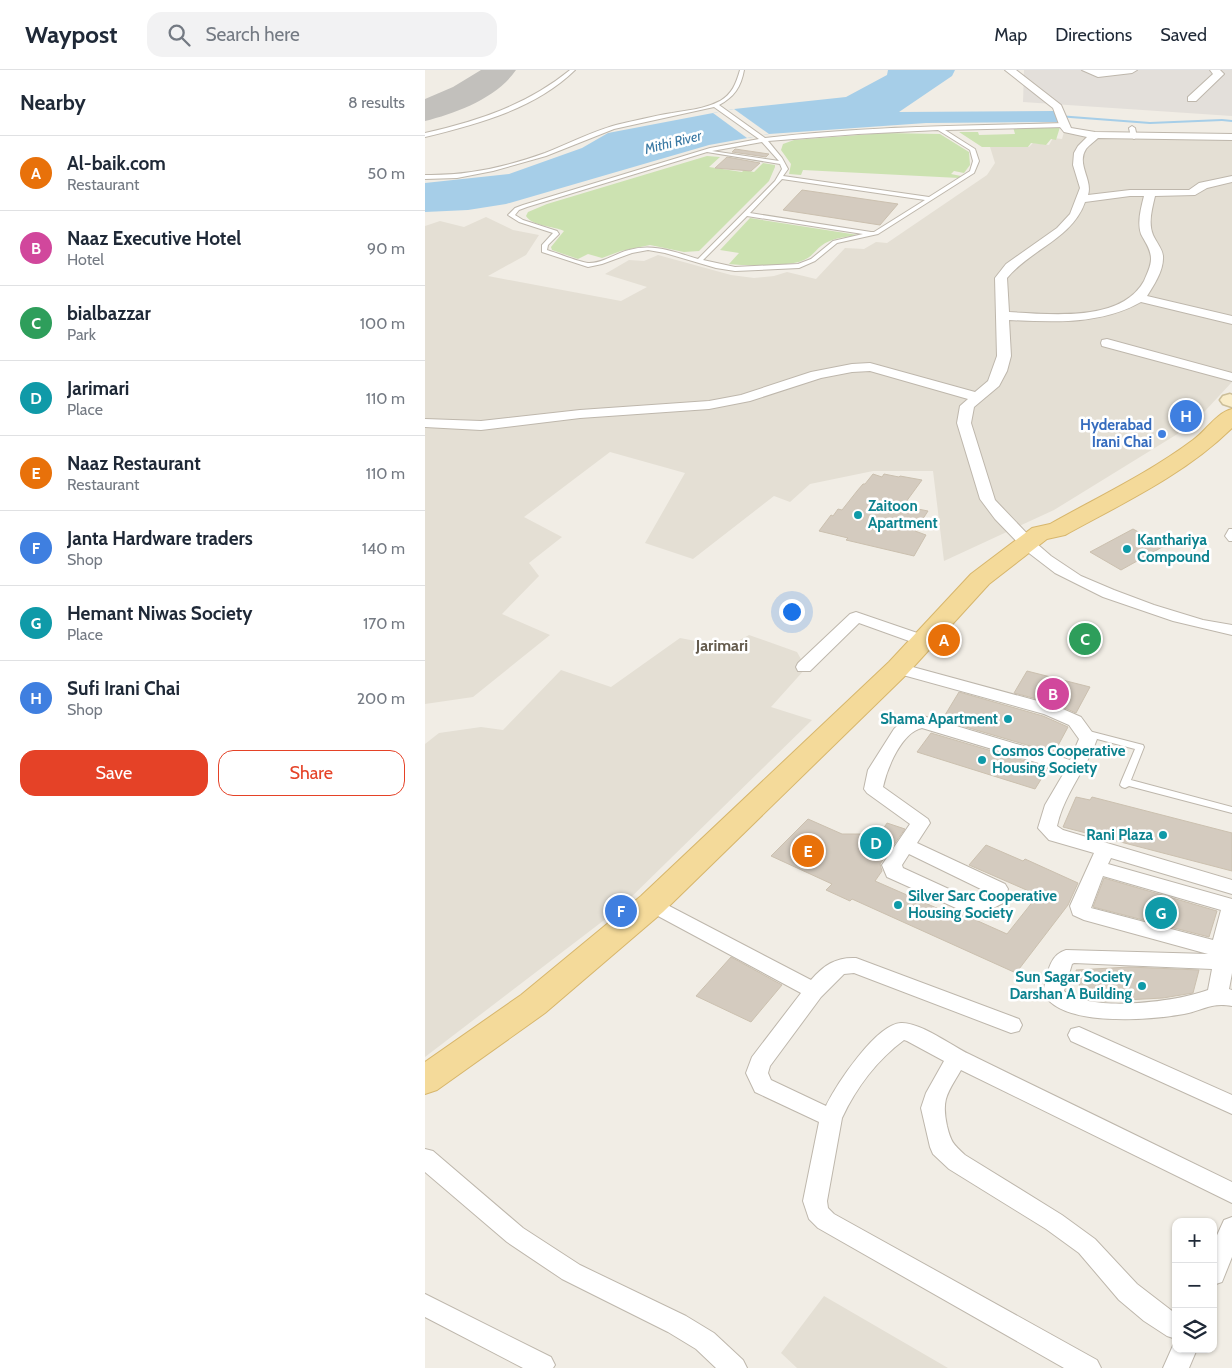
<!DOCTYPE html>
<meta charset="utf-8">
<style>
body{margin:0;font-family:Cabin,sans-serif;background:#f2f2f3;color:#1f2937}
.controls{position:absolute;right:15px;bottom:15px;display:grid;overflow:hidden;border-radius:10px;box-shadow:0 1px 4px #0004}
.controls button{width:45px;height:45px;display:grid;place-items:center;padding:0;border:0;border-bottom:1px solid #e0e1e3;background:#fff;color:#1f2937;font:25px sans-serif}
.you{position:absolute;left:366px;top:541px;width:18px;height:18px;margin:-12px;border:4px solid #fff;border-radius:50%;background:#1a73e8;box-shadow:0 0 0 8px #1a73e833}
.badge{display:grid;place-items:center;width:32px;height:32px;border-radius:50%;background:#e54227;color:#fff;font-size:16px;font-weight:700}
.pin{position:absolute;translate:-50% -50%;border:2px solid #fff;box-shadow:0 1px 5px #0006}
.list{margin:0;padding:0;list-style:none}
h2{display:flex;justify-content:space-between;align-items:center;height:65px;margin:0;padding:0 20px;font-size:21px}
h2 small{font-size:16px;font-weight:400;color:#747a83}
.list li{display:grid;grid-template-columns:32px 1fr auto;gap:15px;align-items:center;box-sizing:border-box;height:75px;padding:0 20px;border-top:1px solid #e0e1e3}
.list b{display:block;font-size:19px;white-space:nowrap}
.list p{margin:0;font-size:16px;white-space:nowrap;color:#747a83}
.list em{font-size:16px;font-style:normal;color:#747a83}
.actions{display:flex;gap:10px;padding:15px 20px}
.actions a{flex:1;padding:11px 0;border:1px solid #e54227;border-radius:15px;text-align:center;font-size:18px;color:#e54227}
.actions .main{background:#e54227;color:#fff}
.icon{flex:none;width:28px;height:28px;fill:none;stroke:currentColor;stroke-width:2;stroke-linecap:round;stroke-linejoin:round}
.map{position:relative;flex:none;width:807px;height:1298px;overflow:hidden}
header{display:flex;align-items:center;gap:30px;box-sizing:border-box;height:70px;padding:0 25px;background:#fff;border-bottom:1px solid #e0e1e3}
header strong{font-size:24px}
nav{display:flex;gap:28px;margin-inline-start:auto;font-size:18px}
.search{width:350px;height:45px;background:#f2f2f3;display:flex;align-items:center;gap:12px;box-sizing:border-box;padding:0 18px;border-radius:15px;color:#747a83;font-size:19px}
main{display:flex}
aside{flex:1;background:#fff}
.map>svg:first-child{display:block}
.residential{fill:#e4dfd4}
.industrial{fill:#e3dfda}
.green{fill:#cce2b1}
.water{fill:#a6cee8}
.pier{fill:#f1ede5}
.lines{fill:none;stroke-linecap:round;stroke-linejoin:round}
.stream{fill:#a6cee8;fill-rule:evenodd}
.taxiway{fill:#c2c0bc;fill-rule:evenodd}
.building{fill:#d4cbbf;stroke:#cbc0af}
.lane-casing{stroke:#beb7ac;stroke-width:2}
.street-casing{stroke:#beb7ac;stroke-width:2}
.secondary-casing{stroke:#ccbe98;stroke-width:3}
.primary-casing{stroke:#d7b66c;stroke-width:2}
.lane{fill:#fff;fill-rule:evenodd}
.street{fill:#fff;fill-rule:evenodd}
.secondary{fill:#f9ecc7;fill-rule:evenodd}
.primary{fill:#f4da9a;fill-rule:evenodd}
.shop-dot{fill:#3f7fe0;stroke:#fff;stroke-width:2}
.culture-dot{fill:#0f9aa8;stroke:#fff;stroke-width:2}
.labels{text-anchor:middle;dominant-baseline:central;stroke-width:5;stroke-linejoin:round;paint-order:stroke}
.far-water-label{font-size:14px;font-style:italic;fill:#3978a3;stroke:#fff}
.shop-label{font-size:15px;font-weight:bold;fill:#366cbe;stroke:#fff;text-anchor:end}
.culture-label{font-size:15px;font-weight:bold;fill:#0d838f;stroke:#fff;text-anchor:start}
.neighbourhood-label{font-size:16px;font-weight:bold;fill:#645b4d;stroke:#fff}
</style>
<header>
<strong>Waypost</strong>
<div class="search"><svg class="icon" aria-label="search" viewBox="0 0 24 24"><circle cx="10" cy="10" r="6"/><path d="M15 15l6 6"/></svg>Search here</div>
<nav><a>Map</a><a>Directions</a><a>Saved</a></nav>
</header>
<main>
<aside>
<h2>Nearby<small>8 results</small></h2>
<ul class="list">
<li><span class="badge" style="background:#e8710a">A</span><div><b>Al-baik.com</b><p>Restaurant</p></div><em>50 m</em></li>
<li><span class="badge" style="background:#d1479c">B</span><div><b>Naaz Executive Hotel</b><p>Hotel</p></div><em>90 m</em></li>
<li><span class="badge" style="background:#2e9e5b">C</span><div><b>bialbazzar</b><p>Park</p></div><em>100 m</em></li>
<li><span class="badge" style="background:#0f9aa8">D</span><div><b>Jarimari</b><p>Place</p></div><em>110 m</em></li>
<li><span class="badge" style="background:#e8710a">E</span><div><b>Naaz Restaurant</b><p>Restaurant</p></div><em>110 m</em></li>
<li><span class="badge" style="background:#3f7fe0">F</span><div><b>Janta Hardware traders</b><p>Shop</p></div><em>140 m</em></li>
<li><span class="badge" style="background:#0f9aa8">G</span><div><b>Hemant Niwas Society</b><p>Place</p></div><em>170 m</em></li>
<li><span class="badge" style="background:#3f7fe0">H</span><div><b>Sufi Irani Chai</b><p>Shop</p></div><em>200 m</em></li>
</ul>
<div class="actions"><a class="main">Save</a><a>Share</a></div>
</aside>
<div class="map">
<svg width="807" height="1298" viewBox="0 0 807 1298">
<rect width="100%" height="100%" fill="#f1ede5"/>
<path class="residential" d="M639 62 667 68 753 69 754 66 807 70V312L767 355 629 440 519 491 508 401H448L385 414 365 432 349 426 268 489 220 473 260 403 185 382 99 447 137 467 104 493 114 506 77 544 125 565 48 627 0 634V156L15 151 39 157 61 147 88 160 114 165 101 185 63 206 196 231 222 217 180 204 204 190 219 191 233 185 306 205 329 208 349 206 362 202 391 209 420 178 439 179 451 172 462 173 562 105 570 93 565 77H604L608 73 624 75 628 68 637 69Z
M324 565 372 582 381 598 346 637 387 650 195 838 0 987V674L14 663 56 657 78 660 136 600 186 617 255 568 302 577Z
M399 1226 523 1298H372L356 1283Z"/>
<path class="industrial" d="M599 0H807V46L598 32Z"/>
<path class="green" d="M588 57H635L631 70 626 69 621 75 606 73 603 77H557L534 62H553L554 65 590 64Z
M460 63 515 64 544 82 545 95 539 103 529 101 526 104 536 106 534 108 378 100 376 105 364 104 366 94 356 80 358 74 369 70Z
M282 86 295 87 284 97 317 102 319 100 329 102 338 93 350 95V97L344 111 274 181 259 182 225 175 196 181 177 188 163 184 153 189 127 180 126 177 139 161C128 156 107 156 101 146L103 142 122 134Z
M325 148 433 165C420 167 406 168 396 176 391 180 387 186 381 189 369 197 319 196 304 194L314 183 295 180Z"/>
<path class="water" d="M463 0H530L527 6 474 42 629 41 634 52 501 53 344 64 284 75 81 134 43 140 0 142V113L84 104 157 78 183 63 309 39 421 27 462 5Z"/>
<path class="pier" d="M309 39 344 64 322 68 288 43Z"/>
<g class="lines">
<path class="stream" d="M633 45 725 52 797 49 807 50V52L797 51 725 54 632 47V45Z"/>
<path class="taxiway" d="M56 0H91C72 28 31 43 0 51V29L28 17Z"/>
</g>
<path class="building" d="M310 79 344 84 341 87 307 82Z
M302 87 335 93 326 101 290 98Z
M377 120 391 122 473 134 455 155 358 140Z
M448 404 457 407 459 404 474 407 475 406 497 410 478 436 503 441 490 461 501 465 489 486 421 470 423 468 394 461 406 445 408 446 413 439 417 440 432 421 438 414H440Z
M708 459 739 476 696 500 665 482Z
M602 601 665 617 651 643 631 634 589 623Z
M534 622 618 646 643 657 629 683 517 650Z
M506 663 621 697 623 698 610 719 492 682Z
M651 727 665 730 667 727 807 763V801L638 757Z
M383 749 417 764H455L462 753 480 759 455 794 457 801 450 811 523 843 526 839 582 864 613 825 544 795 561 775 598 791 600 789 653 813 643 835 591 903 427 829 425 831 401 820 407 814 346 786Z
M679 808 792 841 784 867 668 837Z
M306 887 357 915 326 952 271 926Z
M704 897 774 900 768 923 738 928 681 931 657 927 651 900Z"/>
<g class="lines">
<defs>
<path id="lane" d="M145 0H150C110 39 53 54 0 67V63C53 51 102 35 145 0Z
M315 0H319C316 17 309 27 294 35L340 68C439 56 539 56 639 53L642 55 639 57 520 60 550 79 554 91 549 103 453 164 412 173 390 191 374 198 310 201 291 198 240 183 223 180 207 183 177 194 163 197 117 182V175L128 163 94 152 83 145 90 138 98 135 285 78 334 69 289 37 189 59 121 86 68 101 32 108 0 109V105C41 106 81 97 120 83 143 74 166 62 191 55 209 51 228 46 247 43 263 40 280 39 295 31 307 24 311 14 315 0ZM513 60 545 80 548 91 545 101 504 127 358 106 363 99 357 88 343 71 433 64ZM337 72 354 91 287 81ZM282 82 355 94 357 99 350 111 273 189C250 182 228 173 204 180 191 183 177 194 163 193 154 192 132 183 122 180L123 175 134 164 132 161 98 150 90 145 94 140 102 137ZM357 109 500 130 449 162H446L325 143ZM322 146 438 164 408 171 386 189 373 194 310 197 278 190Z
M707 56 710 58 712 67 709 69 706 67 704 58Z
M804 459H807V471H804L800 466Z
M660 660 718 675 719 677 706 710 807 737V743L704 716 700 718 697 717 695 715 696 712 710 679 657 665 656 663Z"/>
<path id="street" d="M580 0H591L636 35 646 58 670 62 807 64V70L673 68C669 72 664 75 661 79 651 94 668 110 663 125L705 120H764L774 113 807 106V112L782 118 770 125 730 126C727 139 723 153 728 165 731 172 737 178 738 186 739 200 729 215 722 226L807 246V254L716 232C675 255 629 252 584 250L586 286 582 301 574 316 549 337 546 353 570 430 611 473 626 486 656 506 689 520 729 535 778 550 807 555V565L748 551 678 527 630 503 600 480 570 449 555 429 532 353 535 336 543 329 445 301 427 302 396 308 325 331 284 339 155 348 56 360 0 357V349L56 351 155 340 284 331 316 325 386 302 427 294 445 293 550 322 563 311 572 286 570 208 581 194 632 158 645 144 655 118 648 95 649 83 653 76 662 67 639 62 635 57 628 38ZM705 126H719C716 138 712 152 716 164 720 172 726 179 726 189 726 196 722 204 719 211 696 253 624 244 584 242L582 208C606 179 647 169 660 132Z
M657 0H712L707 3 673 7Z
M785 0H795L799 4 771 31H763V27L788 4Z
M682 269 807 303V311L677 276 676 273 677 270Z
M431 542 504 567 506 571 504 575 498 576 434 553 385 601H373L371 597 373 593 425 544Z
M473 593 631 636 656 647 672 669C661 700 639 724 632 756L638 760 807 810V824L686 788 683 794 807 829V903L804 919 807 920V936C786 932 779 940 759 944 725 950 637 958 618 923 622 907 623 885 641 880L783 884 659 850 648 845 645 836 669 783 624 770 613 758 620 735 640 701 497 658C477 662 462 698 458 717L503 749 505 753 492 773 580 814 583 819 578 833 551 847 462 807 457 795 485 754 442 723 439 719 443 700 469 659 477 651 498 646 645 690 654 669 644 655 619 644 467 602 465 598 467 594ZM484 784 562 822V824L550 831 478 798 477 795ZM678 806 796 840 788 870 666 838ZM647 894 649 893 787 899 783 920C751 932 666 943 639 921Z
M227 827 386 910C399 895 411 887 431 888L594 949 597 955 594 961 586 963 429 903 419 904 396 927 345 996 343 1003 346 1010 401 1036C411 1015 451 954 476 953 495 952 527 976 544 984 632 1027 719 1069 807 1112V1133L536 1000C523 1023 516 1028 522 1056 526 1072 528 1074 540 1085L637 1145 670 1169 712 1214 751 1244V1269L742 1266 719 1251 694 1230 654 1183 621 1159 524 1099 508 1084 505 1077 496 1038 501 1023 519 991 482 971 479 970C452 990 431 1018 417 1048L402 1131 403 1138 409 1144 672 1290 676 1298H639L393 1158 384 1149 378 1131 394 1052 330 1022 321 1003 327 987 376 923 220 839 217 834 220 829Z
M654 957 807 1025V1044L646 971 643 965 646 959Z
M0 1079 8 1081 98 1158 155 1195 261 1246 289 1263 318 1290 322 1298H291L271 1279 243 1262 137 1209 82 1172 0 1102Z
M807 1147V1187L797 1212 788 1215V1174L799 1150Z
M0 1224 126 1287 130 1295 128 1298H98L0 1247Z
M750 1271 751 1279H772L764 1298H738Z"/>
<path id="secondary" d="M805 324 807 325V337L798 334 795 330 798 326Z"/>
<path id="primary" d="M807 339V358C759 405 698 433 640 465L622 469 564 514 482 604 238 842 120 943 12 1020 0 1024V992L96 925 216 826 464 592 546 504 607 458 625 454C673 427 724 403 768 370 781 361 791 343 807 339Z"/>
</defs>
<use href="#lane" class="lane-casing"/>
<use href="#street" class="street-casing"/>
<use href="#secondary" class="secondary-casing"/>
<use href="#primary" class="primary-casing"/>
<use href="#lane" class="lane"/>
<use href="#street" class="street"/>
<use href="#secondary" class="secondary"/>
<use href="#primary" class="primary"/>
</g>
<circle class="shop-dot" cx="737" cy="364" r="5"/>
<g class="culture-dot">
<circle cx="433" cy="445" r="5"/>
<circle cx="702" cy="479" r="5"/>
<circle cx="583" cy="649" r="5"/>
<circle cx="557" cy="690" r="5"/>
<circle cx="738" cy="765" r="5"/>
<circle cx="473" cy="835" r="5"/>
<circle cx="717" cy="916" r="5"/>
</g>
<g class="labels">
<g class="far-water-label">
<text transform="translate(248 72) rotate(-14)">Mithi River</text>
</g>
<g class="shop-label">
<text x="727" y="355">Hyderabad<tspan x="727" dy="17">Irani Chai</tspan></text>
</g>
<g class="culture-label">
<text x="443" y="436">Zaitoon<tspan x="443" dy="17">Apartment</tspan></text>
<text x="712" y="470">Kanthariya<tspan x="712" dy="17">Compound</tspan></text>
<text x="573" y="649" text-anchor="end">Shama Apartment</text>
<text x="567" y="681">Cosmos Cooperative<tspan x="567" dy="17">Housing Society</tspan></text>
<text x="728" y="765" text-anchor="end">Rani Plaza</text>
<text x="483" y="826">Silver Sarc Cooperative<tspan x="483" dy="17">Housing Society</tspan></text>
<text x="707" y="907" text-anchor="end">Sun Sagar Society<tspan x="707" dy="17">Darshan A Building</tspan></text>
</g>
<g class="neighbourhood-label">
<text x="297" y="575">Jarimari</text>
</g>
</g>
</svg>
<div class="controls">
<button>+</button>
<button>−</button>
<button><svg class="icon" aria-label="layers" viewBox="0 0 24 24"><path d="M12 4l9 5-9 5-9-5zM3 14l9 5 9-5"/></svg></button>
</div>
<div class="you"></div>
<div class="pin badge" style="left:519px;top:570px;background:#e8710a">A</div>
<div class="pin badge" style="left:628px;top:624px;background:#d1479c">B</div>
<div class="pin badge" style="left:660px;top:569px;background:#2e9e5b">C</div>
<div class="pin badge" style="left:451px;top:773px;background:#0f9aa8">D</div>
<div class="pin badge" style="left:383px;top:781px;background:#e8710a">E</div>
<div class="pin badge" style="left:196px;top:841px;background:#3f7fe0">F</div>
<div class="pin badge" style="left:736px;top:843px;background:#0f9aa8">G</div>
<div class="pin badge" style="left:761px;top:346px;background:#3f7fe0">H</div>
</div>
</main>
